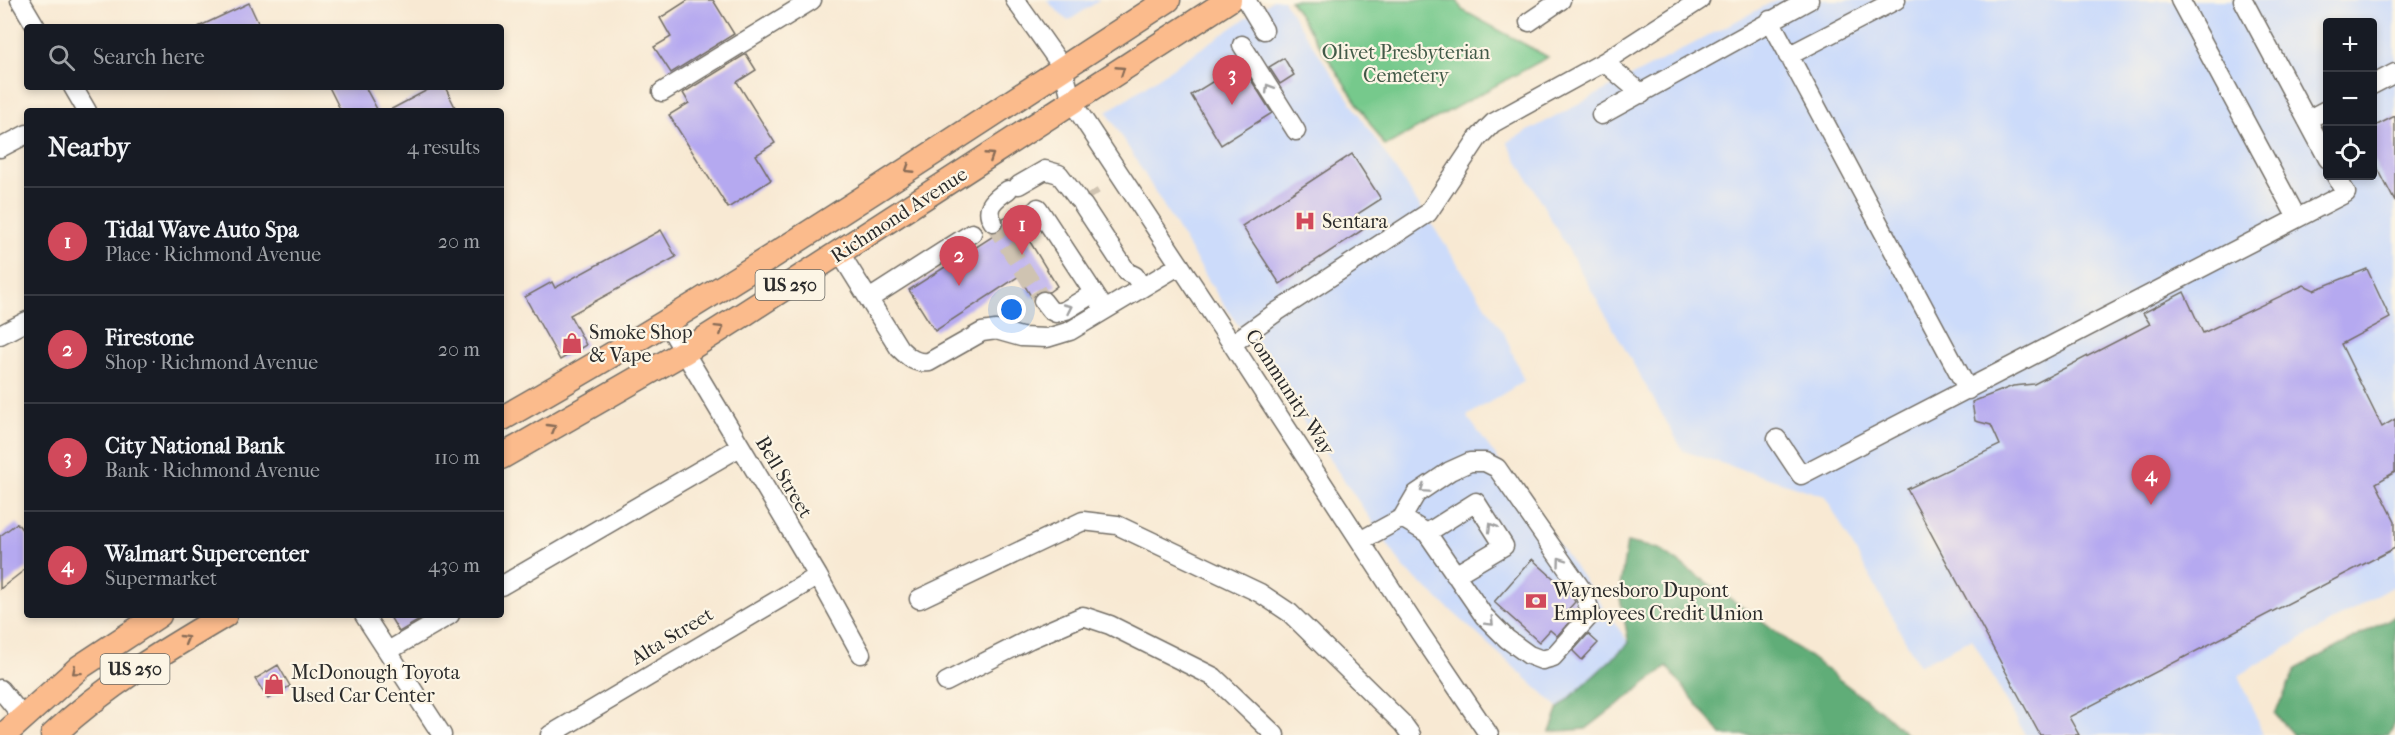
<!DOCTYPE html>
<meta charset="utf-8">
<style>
body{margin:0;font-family:"IM FELL French Canon",serif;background:#20242c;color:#f1f3f6}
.controls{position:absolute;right:18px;top:18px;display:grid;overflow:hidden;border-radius:6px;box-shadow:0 3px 9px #0003}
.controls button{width:54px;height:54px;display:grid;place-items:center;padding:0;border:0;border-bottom:2px solid #363941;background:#171b24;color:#f1f3f6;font:30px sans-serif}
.you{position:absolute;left:1012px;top:310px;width:21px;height:21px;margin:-15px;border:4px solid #fff;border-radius:50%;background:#1a73e8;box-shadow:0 0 0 9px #1a73e833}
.badge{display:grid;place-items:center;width:39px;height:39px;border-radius:50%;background:#d1495b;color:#fff;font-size:20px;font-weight:700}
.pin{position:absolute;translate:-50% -50px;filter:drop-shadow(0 2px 3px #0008)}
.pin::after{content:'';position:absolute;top:32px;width:21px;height:18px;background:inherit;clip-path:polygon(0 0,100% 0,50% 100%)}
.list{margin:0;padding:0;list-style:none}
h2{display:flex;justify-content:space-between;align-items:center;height:78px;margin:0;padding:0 24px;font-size:26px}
h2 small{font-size:20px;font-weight:400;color:#9ea1a6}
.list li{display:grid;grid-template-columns:39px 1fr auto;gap:18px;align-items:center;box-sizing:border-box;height:108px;padding:0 24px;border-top:2px solid #363941}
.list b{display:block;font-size:22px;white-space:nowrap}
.list p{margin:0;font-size:20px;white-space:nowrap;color:#9ea1a6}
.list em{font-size:20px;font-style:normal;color:#9ea1a6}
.icon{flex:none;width:33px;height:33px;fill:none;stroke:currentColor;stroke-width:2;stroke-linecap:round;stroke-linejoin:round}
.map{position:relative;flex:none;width:2395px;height:735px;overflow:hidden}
.search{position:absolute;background:#171b24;box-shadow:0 3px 9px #0003;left:24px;top:24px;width:480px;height:66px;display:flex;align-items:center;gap:15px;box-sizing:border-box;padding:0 21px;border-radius:6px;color:#9ea1a6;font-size:22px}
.panel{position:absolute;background:#171b24;box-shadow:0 3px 9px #0003;left:24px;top:108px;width:480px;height:510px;border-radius:6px}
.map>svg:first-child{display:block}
.built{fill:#ccdbfa;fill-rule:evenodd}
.green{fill:#76c98c;stroke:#507a5c;stroke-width:1.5}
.forest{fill:#60ad78;stroke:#466c52;stroke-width:1.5}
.building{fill:#b5a9f0}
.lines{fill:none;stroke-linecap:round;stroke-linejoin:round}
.minor-tunnel{stroke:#cfc3b1;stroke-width:18;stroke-dasharray:18 9;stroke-linecap:butt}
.minor-casing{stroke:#736e66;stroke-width:21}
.major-casing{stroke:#736e66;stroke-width:27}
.minor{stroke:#fff;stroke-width:18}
.major{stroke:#fbbb8c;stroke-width:24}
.oneway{stroke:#896c57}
.oneway2{stroke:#a0a0a0}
.labels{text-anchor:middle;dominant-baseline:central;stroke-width:4.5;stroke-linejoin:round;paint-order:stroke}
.shield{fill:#fcf5e5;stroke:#6a6863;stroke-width:1.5}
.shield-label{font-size:18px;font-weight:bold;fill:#2b2b2b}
.park-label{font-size:20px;fill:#425a48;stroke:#fcf5e5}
.street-label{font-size:20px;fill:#2b2b2b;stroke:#fcf5e5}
.poi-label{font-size:20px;fill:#2b2b2b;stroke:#fcf5e5;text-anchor:start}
</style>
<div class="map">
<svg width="2395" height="735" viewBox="0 0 2395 735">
<rect width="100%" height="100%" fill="#fcf5e5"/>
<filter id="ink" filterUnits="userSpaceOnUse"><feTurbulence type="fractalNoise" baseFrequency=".0167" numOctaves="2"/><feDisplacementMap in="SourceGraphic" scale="12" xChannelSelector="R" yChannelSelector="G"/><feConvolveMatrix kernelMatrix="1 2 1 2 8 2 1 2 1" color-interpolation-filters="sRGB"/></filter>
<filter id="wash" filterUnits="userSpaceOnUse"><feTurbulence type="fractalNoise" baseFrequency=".008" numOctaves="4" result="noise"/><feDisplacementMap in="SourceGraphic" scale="24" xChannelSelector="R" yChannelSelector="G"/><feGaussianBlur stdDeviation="1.35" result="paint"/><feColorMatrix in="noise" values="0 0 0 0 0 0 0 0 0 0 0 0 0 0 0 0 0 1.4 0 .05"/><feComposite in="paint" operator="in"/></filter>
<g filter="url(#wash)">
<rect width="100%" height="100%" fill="#f8e9d3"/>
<path class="built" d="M1046 0H1100L1068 21Z
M1273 0H1283L1505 335 1524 381 1467 416 1629 643 1559 708 1404 568 1218 296 1107 112Z
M1776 0H2395V585L2239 675 2263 735H2025L1972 639 1919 665 1825 496 1683 451 1507 142ZM2328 22H2372V176H2328Z"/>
<path class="green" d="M1290 0H1457L1462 10 1548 57 1385 146Z"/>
<path class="forest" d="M1627 542 1659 549 1765 623 1886 715 1907 735H1722L1667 667 1586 729 1550 732 1559 708 1629 643 1619 593Z
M2395 616V723L2389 735H2293L2275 714 2296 669Z"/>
<g id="blocks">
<path class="building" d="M688 0H713L734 34 671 73 654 47 671 37 660 18Z
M249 3 260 27H198Z
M746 54 756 70 737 82 775 143 756 155 771 180 728 208 669 115 689 103 683 93Z
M1284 58 1294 75 1280 84 1269 67Z
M1241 64 1272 113 1221 145 1191 95Z
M329 87H365L378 111H341Z
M433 87H445L457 111H388Z
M2395 116V202L2373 159V127Z
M1352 154 1381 199 1356 215 1364 229 1280 284 1242 226Z
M1013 214 1057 286 1049 292 1042 290 1037 292 1032 298 1019 276 935 331 909 290 995 235 994 233 1003 228V218Z
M661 230 676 257 570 315 586 345 560 360 525 297 552 282 555 288Z
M2367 269 2390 318 2341 344 2382 427 2395 419V472L2376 483 2395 521V548L2069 717 2079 735H2040L1907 489 2000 445 1991 425 1975 421 1972 402 2013 386 2034 384 2150 324 2143 313 2184 292 2203 333 2304 285 2314 290Z
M17 523 27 536V568L0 589V536Z
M1532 559 1570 593 1575 602 1565 613 1572 619 1557 636 1550 630 1539 642 1494 602Z
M389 615H428L399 632Z
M1588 634 1598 643 1582 660 1573 651Z
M278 665 290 686 268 699 255 679Z"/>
</g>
</g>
<g filter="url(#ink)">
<use href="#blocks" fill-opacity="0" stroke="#736e66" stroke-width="1.5"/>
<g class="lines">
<path class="minor-tunnel" d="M1089 193 1092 198
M993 222 1043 301"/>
<defs>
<path id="minor" d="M20 0 36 27
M1015 0 1063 68 1072 102 1232 344 1420 633 1489 735
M1246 0 1264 30
M2180 0 2297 218
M2243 0 2328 159
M1770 20 1968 390
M1529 22 1561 0
M1242 45 1296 131
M1788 56 1896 0
M1604 62 1642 94
M2372 85 2395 73
M73 87 87 111
M662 92 812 0
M1601 115 1809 0
M2307 120 2328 109
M0 148 27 134
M1019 185 1045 170 1059 174 1078 199
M1083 205 1127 272 1135 276 1142 288
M1038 208 1105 310
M993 222C983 207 996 198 1008 190
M840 253 899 348C909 358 916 364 929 362L982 332 996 330 1021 337 1047 338 1070 331 1180 265
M869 299 972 233
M1043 301 1050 310 1056 313 1066 310 1094 293
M667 323 818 576 861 654
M0 335 27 321
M1232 344 1275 313 1428 213 1478 138 1493 123 1604 62 1700 0
M1777 439 1801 475 2346 193 2336 176
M1427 533 1476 502 1504 546 1455 575
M1360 541 1402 518 1427 533 1484 616 1507 639 1529 655 1542 660 1553 657 1591 614 1584 593 1497 468 1485 462H1470L1450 471 1416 494 1402 518
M501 586 740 447
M919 599 1083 521 1117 525 1260 593 1290 613 1403 724 1411 735
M364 615 442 735
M388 651 450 615
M946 682 1030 639 1083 616 1110 625 1214 677 1275 735
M0 689 23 717
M550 735 818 576"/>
<path id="major" d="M501 419C730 290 947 143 1168 0
M501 457 684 352 744 314 1229 0
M4 735 80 667 159 615
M53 735C105 686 164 651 225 615"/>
</defs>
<use href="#minor" class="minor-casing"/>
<use href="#major" class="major-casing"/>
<use href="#minor" class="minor"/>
<use href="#major" class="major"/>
</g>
<defs><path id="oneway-chevron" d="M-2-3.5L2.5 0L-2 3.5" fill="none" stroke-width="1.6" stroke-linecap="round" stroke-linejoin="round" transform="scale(1.5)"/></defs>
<g class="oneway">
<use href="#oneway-chevron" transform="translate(1121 70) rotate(-33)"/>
<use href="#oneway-chevron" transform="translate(990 156) rotate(-33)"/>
<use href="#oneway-chevron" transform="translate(909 169) rotate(147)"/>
<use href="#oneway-chevron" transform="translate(720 329) rotate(-32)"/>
<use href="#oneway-chevron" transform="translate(552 428) rotate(-30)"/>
<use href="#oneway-chevron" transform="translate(185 639) rotate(-30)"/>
<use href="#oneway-chevron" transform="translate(76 671) rotate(140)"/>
</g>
<g class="oneway2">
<use href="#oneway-chevron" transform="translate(1269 88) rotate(-122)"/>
<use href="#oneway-chevron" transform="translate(1068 308) rotate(-25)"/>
<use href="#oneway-chevron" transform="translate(1424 489) rotate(146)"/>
<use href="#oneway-chevron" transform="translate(1492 527) rotate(-122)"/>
<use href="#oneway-chevron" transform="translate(1561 561) rotate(-126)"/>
<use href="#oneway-chevron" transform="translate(1490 622) rotate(45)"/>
</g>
</g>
<defs>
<symbol id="hospital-bare" viewBox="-9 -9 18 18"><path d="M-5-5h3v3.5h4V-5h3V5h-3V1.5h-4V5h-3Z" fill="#d1495b" stroke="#fcf5e5" stroke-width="2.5" paint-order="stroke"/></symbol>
<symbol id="shop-bare" viewBox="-9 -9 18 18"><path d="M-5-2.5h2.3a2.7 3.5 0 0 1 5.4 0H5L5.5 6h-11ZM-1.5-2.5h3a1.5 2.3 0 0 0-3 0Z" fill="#d1495b" stroke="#fcf5e5" stroke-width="2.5" paint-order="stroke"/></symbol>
<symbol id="bank-bare" viewBox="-9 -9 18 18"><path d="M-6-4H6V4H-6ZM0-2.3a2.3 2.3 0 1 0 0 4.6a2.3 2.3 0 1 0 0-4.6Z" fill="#d1495b" stroke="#fcf5e5" stroke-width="2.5" paint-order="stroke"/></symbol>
</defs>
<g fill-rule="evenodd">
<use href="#hospital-bare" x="1290" y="206" width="30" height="30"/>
<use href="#shop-bare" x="557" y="328" width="30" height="30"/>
<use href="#bank-bare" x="1521" y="586" width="30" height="30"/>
<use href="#shop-bare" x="259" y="669" width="30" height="30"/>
</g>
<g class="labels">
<g class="shield">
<rect x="755.5" y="270" width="69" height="30" rx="4.5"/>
<rect x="100.5" y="654" width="69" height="30" rx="4.5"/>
</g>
<g class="shield-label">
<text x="790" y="285">US 250</text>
<text x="135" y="669">US 250</text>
</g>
<g class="park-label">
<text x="1406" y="52">Olivet Presbyterian<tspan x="1406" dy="23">Cemetery</tspan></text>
</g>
<g class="street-label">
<text transform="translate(899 215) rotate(-33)">Richmond Avenue</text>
<text transform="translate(1290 392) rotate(57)">Community Way</text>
<text transform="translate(784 477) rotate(59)">Bell Street</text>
<text transform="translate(672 636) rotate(-31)">Alta Street</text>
</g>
<g class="poi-label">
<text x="1322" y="221">Sentara</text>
<text x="589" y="332">Smoke Shop<tspan x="589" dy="23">&amp; Vape</tspan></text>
<text x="1553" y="590">Waynesboro Dupont<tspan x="1553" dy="23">Employees Credit Union</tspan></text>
<text x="291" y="672">McDonough Toyota<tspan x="291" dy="23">Used Car Center</tspan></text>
</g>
</g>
</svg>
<div class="controls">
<button>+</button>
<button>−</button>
<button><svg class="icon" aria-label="locate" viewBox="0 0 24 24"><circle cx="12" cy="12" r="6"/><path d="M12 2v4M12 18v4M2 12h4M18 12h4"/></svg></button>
</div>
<div class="you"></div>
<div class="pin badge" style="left:1022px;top:255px">1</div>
<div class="pin badge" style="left:959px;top:286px">2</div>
<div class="pin badge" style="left:1232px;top:105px">3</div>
<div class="pin badge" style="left:2151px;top:505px">4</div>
<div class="search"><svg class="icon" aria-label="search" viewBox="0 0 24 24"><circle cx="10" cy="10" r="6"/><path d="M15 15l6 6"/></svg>Search here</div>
<section class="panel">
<h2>Nearby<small>4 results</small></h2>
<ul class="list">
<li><span class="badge">1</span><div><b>Tidal Wave Auto Spa</b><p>Place · Richmond Avenue</p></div><em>20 m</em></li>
<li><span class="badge">2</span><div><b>Firestone</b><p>Shop · Richmond Avenue</p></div><em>20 m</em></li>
<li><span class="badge">3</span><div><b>City National Bank</b><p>Bank · Richmond Avenue</p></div><em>110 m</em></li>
<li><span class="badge">4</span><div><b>Walmart Supercenter</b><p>Supermarket</p></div><em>430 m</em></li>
</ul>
</section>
</div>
